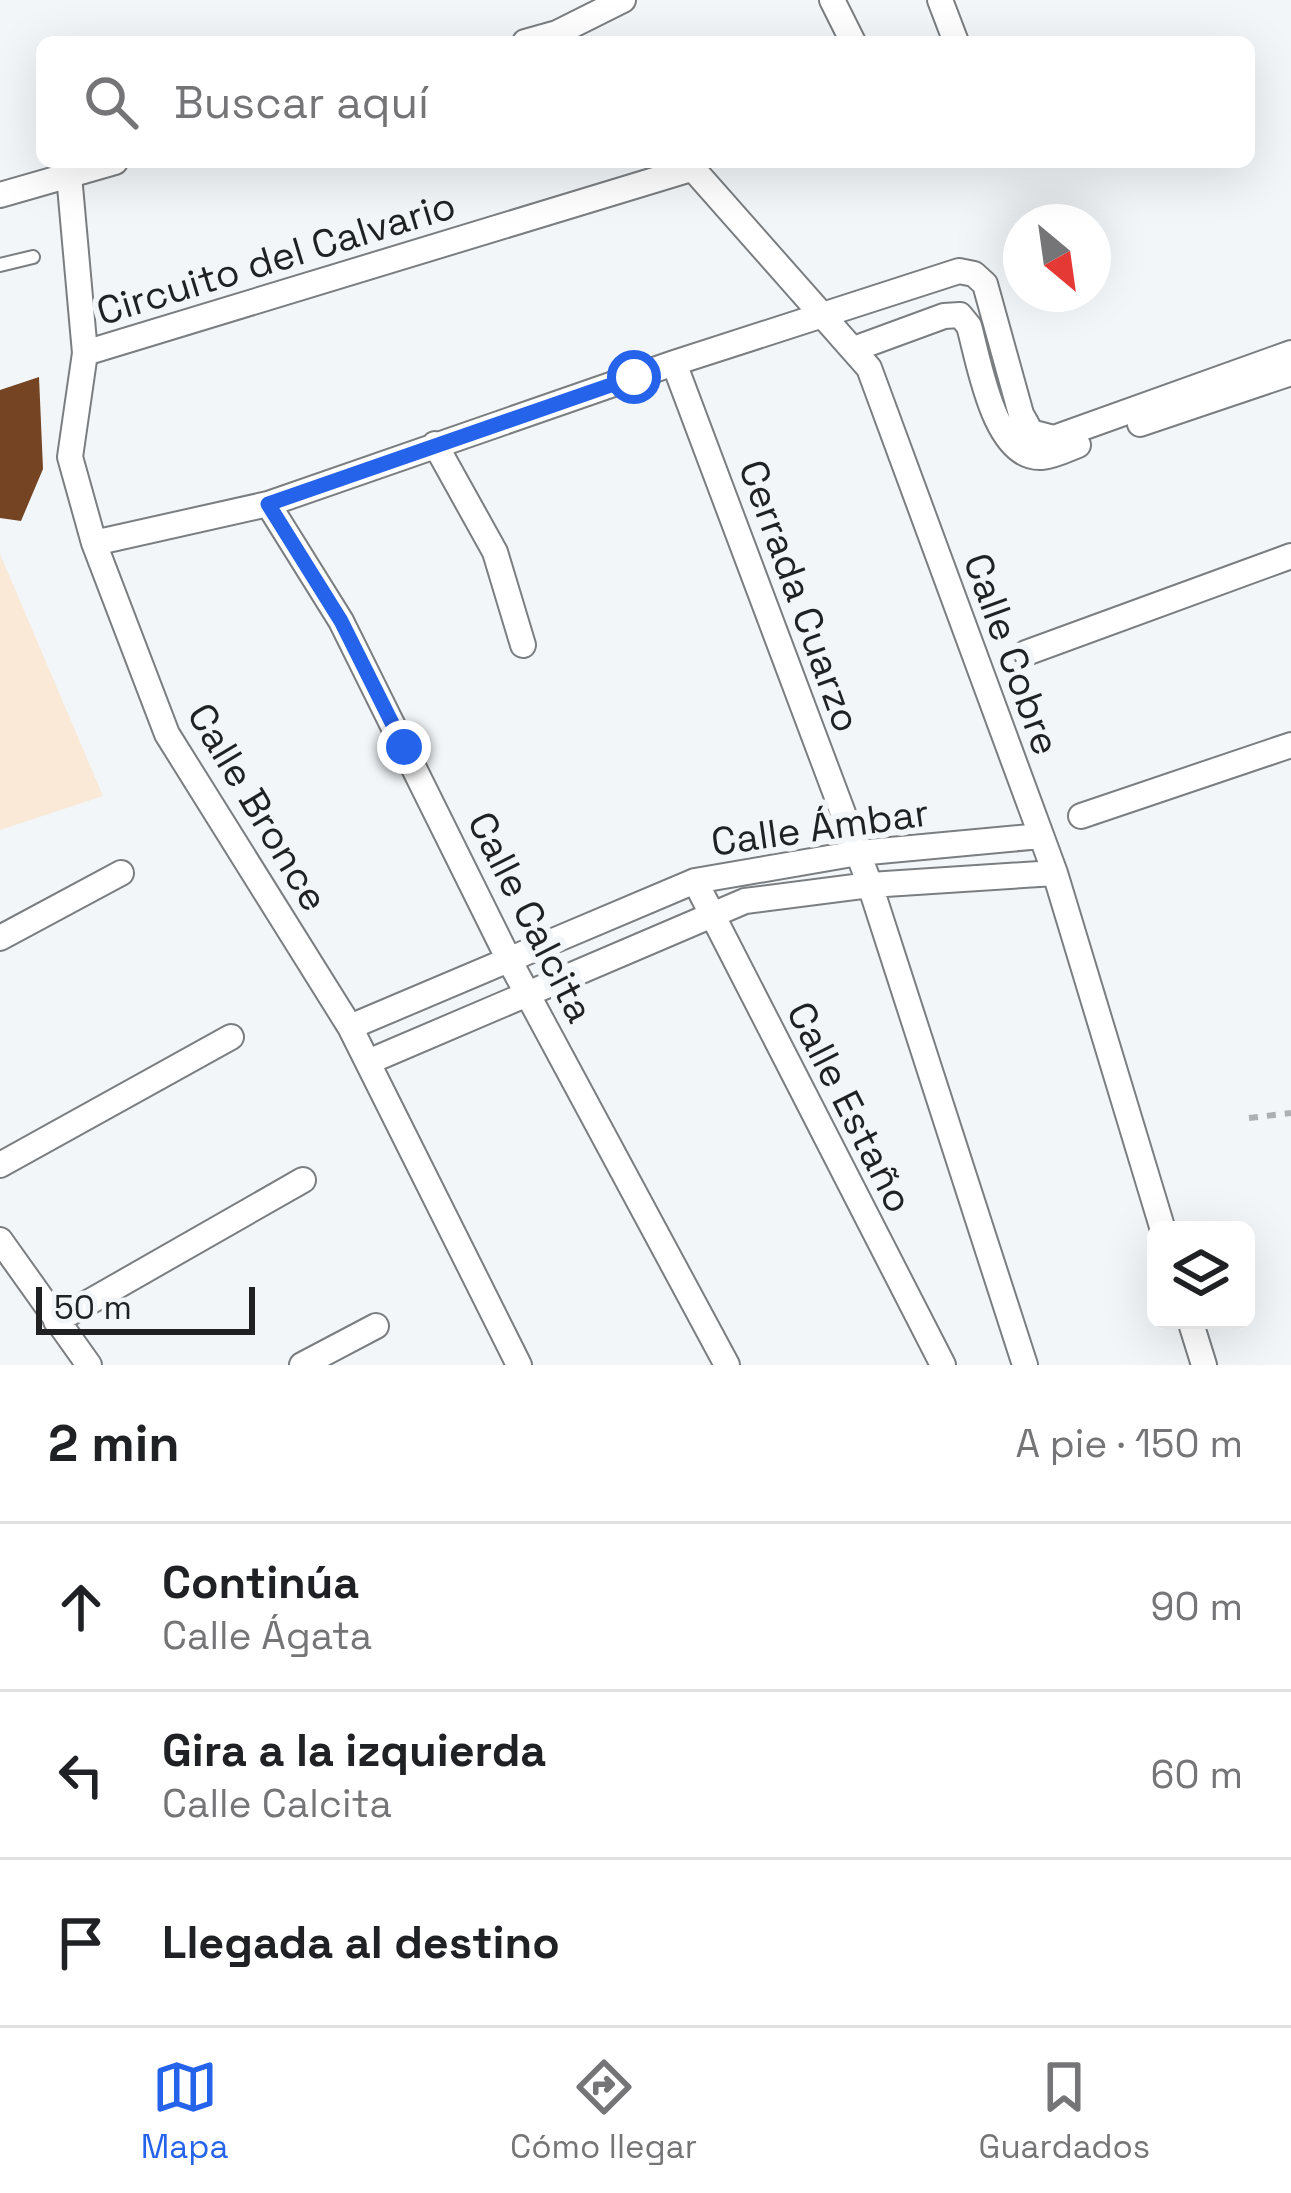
<!DOCTYPE html>
<html lang="es">
<meta charset="utf-8">
<style>
body{margin:0;font-family:"Space Grotesk",sans-serif;background:#f6f6f6;color:#202124}
.controls{position:absolute;right:36px;bottom:36px;display:grid;overflow:hidden;border-radius:18px;box-shadow:0 12px 48px #0002}
.controls button{width:108px;height:108px;display:grid;place-items:center;padding:0;border:0;border-bottom:3px solid #e0e0e0;background:#fff;color:#202124;font:60px sans-serif}
.compass{position:absolute;left:1003px;top:204px;width:108px;height:108px;border-radius:50%;background:#fff;box-shadow:0 12px 48px #0002;rotate:151deg}
.scale{position:absolute;left:36px;bottom:30px;width:219px;box-sizing:border-box;padding-left:12px;border:6px solid #1f2122;border-top:0;font-size:33px;line-height:42px;white-space:nowrap;color:#1f2122;-webkit-text-stroke:9px #f2f6f9;paint-order:stroke}
.stop{position:absolute;width:36px;height:36px;margin:-27px;border:9px solid #2563eb;border-radius:50%;background:#fff}
.stop.end{background:#2563eb;border-color:#fff;box-shadow:0 3px 12px #0008}
.list{margin:0;padding:0;list-style:none}
h2{display:flex;justify-content:space-between;align-items:center;height:156px;margin:0;padding:0 48px;font-size:51px}
h2 small{font-size:39px;font-weight:400;color:#757577}
.list li{display:grid;grid-template-columns:78px 1fr auto;gap:36px;align-items:center;box-sizing:border-box;height:168px;padding:0 48px;border-top:3px solid #e0e0e0}
.list b{display:block;font-size:45px;white-space:nowrap}
.list p{margin:0;font-size:39px;white-space:nowrap;color:#757577}
.list em{font-size:39px;font-style:normal;color:#757577}
.icon{flex:none;width:66px;height:66px;fill:none;stroke:currentColor;stroke-width:2;stroke-linecap:round;stroke-linejoin:round}
.map{position:relative;flex:none;width:1291px;height:1365px;overflow:hidden}
.search{position:absolute;background:#fff;box-shadow:0 12px 48px #0002;left:36px;right:36px;top:36px;height:132px;display:flex;align-items:center;gap:30px;box-sizing:border-box;padding:0 42px;border-radius:18px;color:#757577;font-size:45px}
.sheet{height:660px;background:#fff}
nav{display:flex;justify-content:space-around;align-items:center;box-sizing:border-box;height:168px;border-top:3px solid #e0e0e0;background:#fff;font-size:33px;color:#757577}
nav a{display:grid;justify-items:center;gap:6px}
nav .on{color:#2563eb}
.map>svg:first-child{display:block}
.education{fill:#f9e9d6}
.building{fill:#744423}
.lines{fill:none;stroke-linecap:round;stroke-linejoin:round}
.service-casing{stroke:#7a7e81;stroke-width:16}
.minor-casing{stroke:#7a7e81;stroke-width:28}
.path{stroke:#acb0b2;stroke-width:6;stroke-dasharray:9 9;stroke-linecap:butt}
.service{stroke:#fff;stroke-width:12}
.minor{stroke:#fff;stroke-width:24}
.route{stroke:#2563eb;stroke-width:15}
.labels{text-anchor:middle;dominant-baseline:central;stroke-width:12;stroke-linejoin:round;paint-order:stroke}
.street-label{font-size:39px;fill:#1f2122;stroke:#f2f6f9}
</style>
<div class="map">
<svg width="1291" height="1365" viewBox="0 0 1291 1365">
<rect width="100%" height="100%" fill="#f2f6f9"/>
<path class="education" d="M0 554 103 796 0 830Z"/>
<path class="building" d="M39 377 43 469 21 521 0 518V390Z"/>
<g class="lines">
<defs>
<path id="service" d="M0 265 33 257"/>
<path id="minor" d="M832 0 853 42
M940 0 956 42
M525 42 557 33 623 0
M687 162 869 368 1055 873 1163 1230
M69 175 85 353 70 457 94 543 167 734 350 1027 519 1365
M0 195 115 162
M854 349 944 316 960 315 969 326C979 361 994 460 1042 457 1054 456 1068 449 1078 445
M85 353 694 168
M674 363 870 885 1025 1365
M1140 424 1291 373
M435 444 495 552 523 645
M268 504 341 621 508 958 727 1365
M94 543 268 504 674 363 959 271 974 274 985 284 1021 414 1031 432 1054 438 1291 353
M1026 653 1291 556
M1081 816 1291 745
M695 881 943 1365
M0 938 121 873
M350 1027 695 881 858 853 1041 836
M368 1062 745 901 870 885 1055 873
M0 1165 231 1037
M0 1240 89 1365
M1190 1320 1204 1365
M56 1321 303 1180
M302 1365 376 1326"/>
</defs>
<use href="#service" class="service-casing"/>
<use href="#minor" class="minor-casing"/>
<path class="path" d="M1249 1118 1291 1113"/>
<use href="#service" class="service"/>
<use href="#minor" class="minor"/>
</g>
<g class="lines">
<path class="route" d="M404 747 341 621 268 504 634 377"/>
</g>
<g class="labels">
<g class="street-label">
<text transform="translate(276 258) rotate(-17)">Circuito del Calvario</text>
<text transform="translate(800 596) rotate(70)">Cerrada Cuarzo</text>
<text transform="translate(1012 654) rotate(70)">Calle Cobre</text>
<text transform="translate(258 807) rotate(59)">Calle Bronce</text>
<text transform="translate(820 827) rotate(-8)">Calle Ámbar</text>
<text transform="translate(531 917) rotate(63)">Calle Calcita</text>
<text transform="translate(850 1107) rotate(63)">Calle Estaño</text>
</g>
</g>
</svg>
<div class="controls">
<button><svg class="icon" aria-label="layers" viewBox="0 0 24 24"><path d="M12 4l9 5-9 5-9-5zM3 14l9 5 9-5"/></svg></button>
</div>
<svg class="compass" viewBox="-18 -18 36 36"><path d="M0-13l5 13h-10z" fill="#e53935"/><path d="M0 13l5-13h-10z" fill="#757577"/></svg>
<div class="scale">50 m</div>
<div class="stop" style="left:634px;top:377px"></div>
<div class="stop end" style="left:404px;top:747px"></div>
<div class="search"><svg class="icon" aria-label="search" viewBox="0 0 24 24"><circle cx="10" cy="10" r="6"/><path d="M15 15l6 6"/></svg>Buscar aquí</div>
</div>
<section class="sheet">
<h2>2 min<small>A pie · 150 m</small></h2>
<ul class="list">
<li><svg class="icon" aria-label="ahead" viewBox="0 0 24 24"><path d="M12 20V5M6 11l6-6 6 6"/></svg><div><b>Continúa</b><p>Calle Ágata</p></div><em>90 m</em></li>
<li><svg class="icon" aria-label="left" viewBox="0 0 24 24"><path d="M17 20v-9H6M10 6l-5 5 5 5"/></svg><div><b>Gira a la izquierda</b><p>Calle Calcita</p></div><em>60 m</em></li>
<li><svg class="icon" aria-label="arrive" viewBox="0 0 24 24"><path d="M6 21V4h12l-3 4 3 4H6"/></svg><div><b>Llegada al destino</b></div></li>
</ul>
</section>
<nav>
<a class="on"><svg class="icon" aria-label="map" viewBox="0 0 24 24"><path d="M3 6l6-2 6 2 6-2v14l-6 2-6-2-6 2zM9 4v14M15 6v14"/></svg>Mapa</a>
<a><svg class="icon" aria-label="directions" viewBox="0 0 24 24"><path d="M12 3l9 9-9 9-9-9zM9 14v-3h6M13 9l2 2-2 2"/></svg>Cómo llegar</a>
<a><svg class="icon" aria-label="saved" viewBox="0 0 24 24"><path d="M7 4h10v16l-5-4-5 4z"/></svg>Guardados</a>
</nav>
